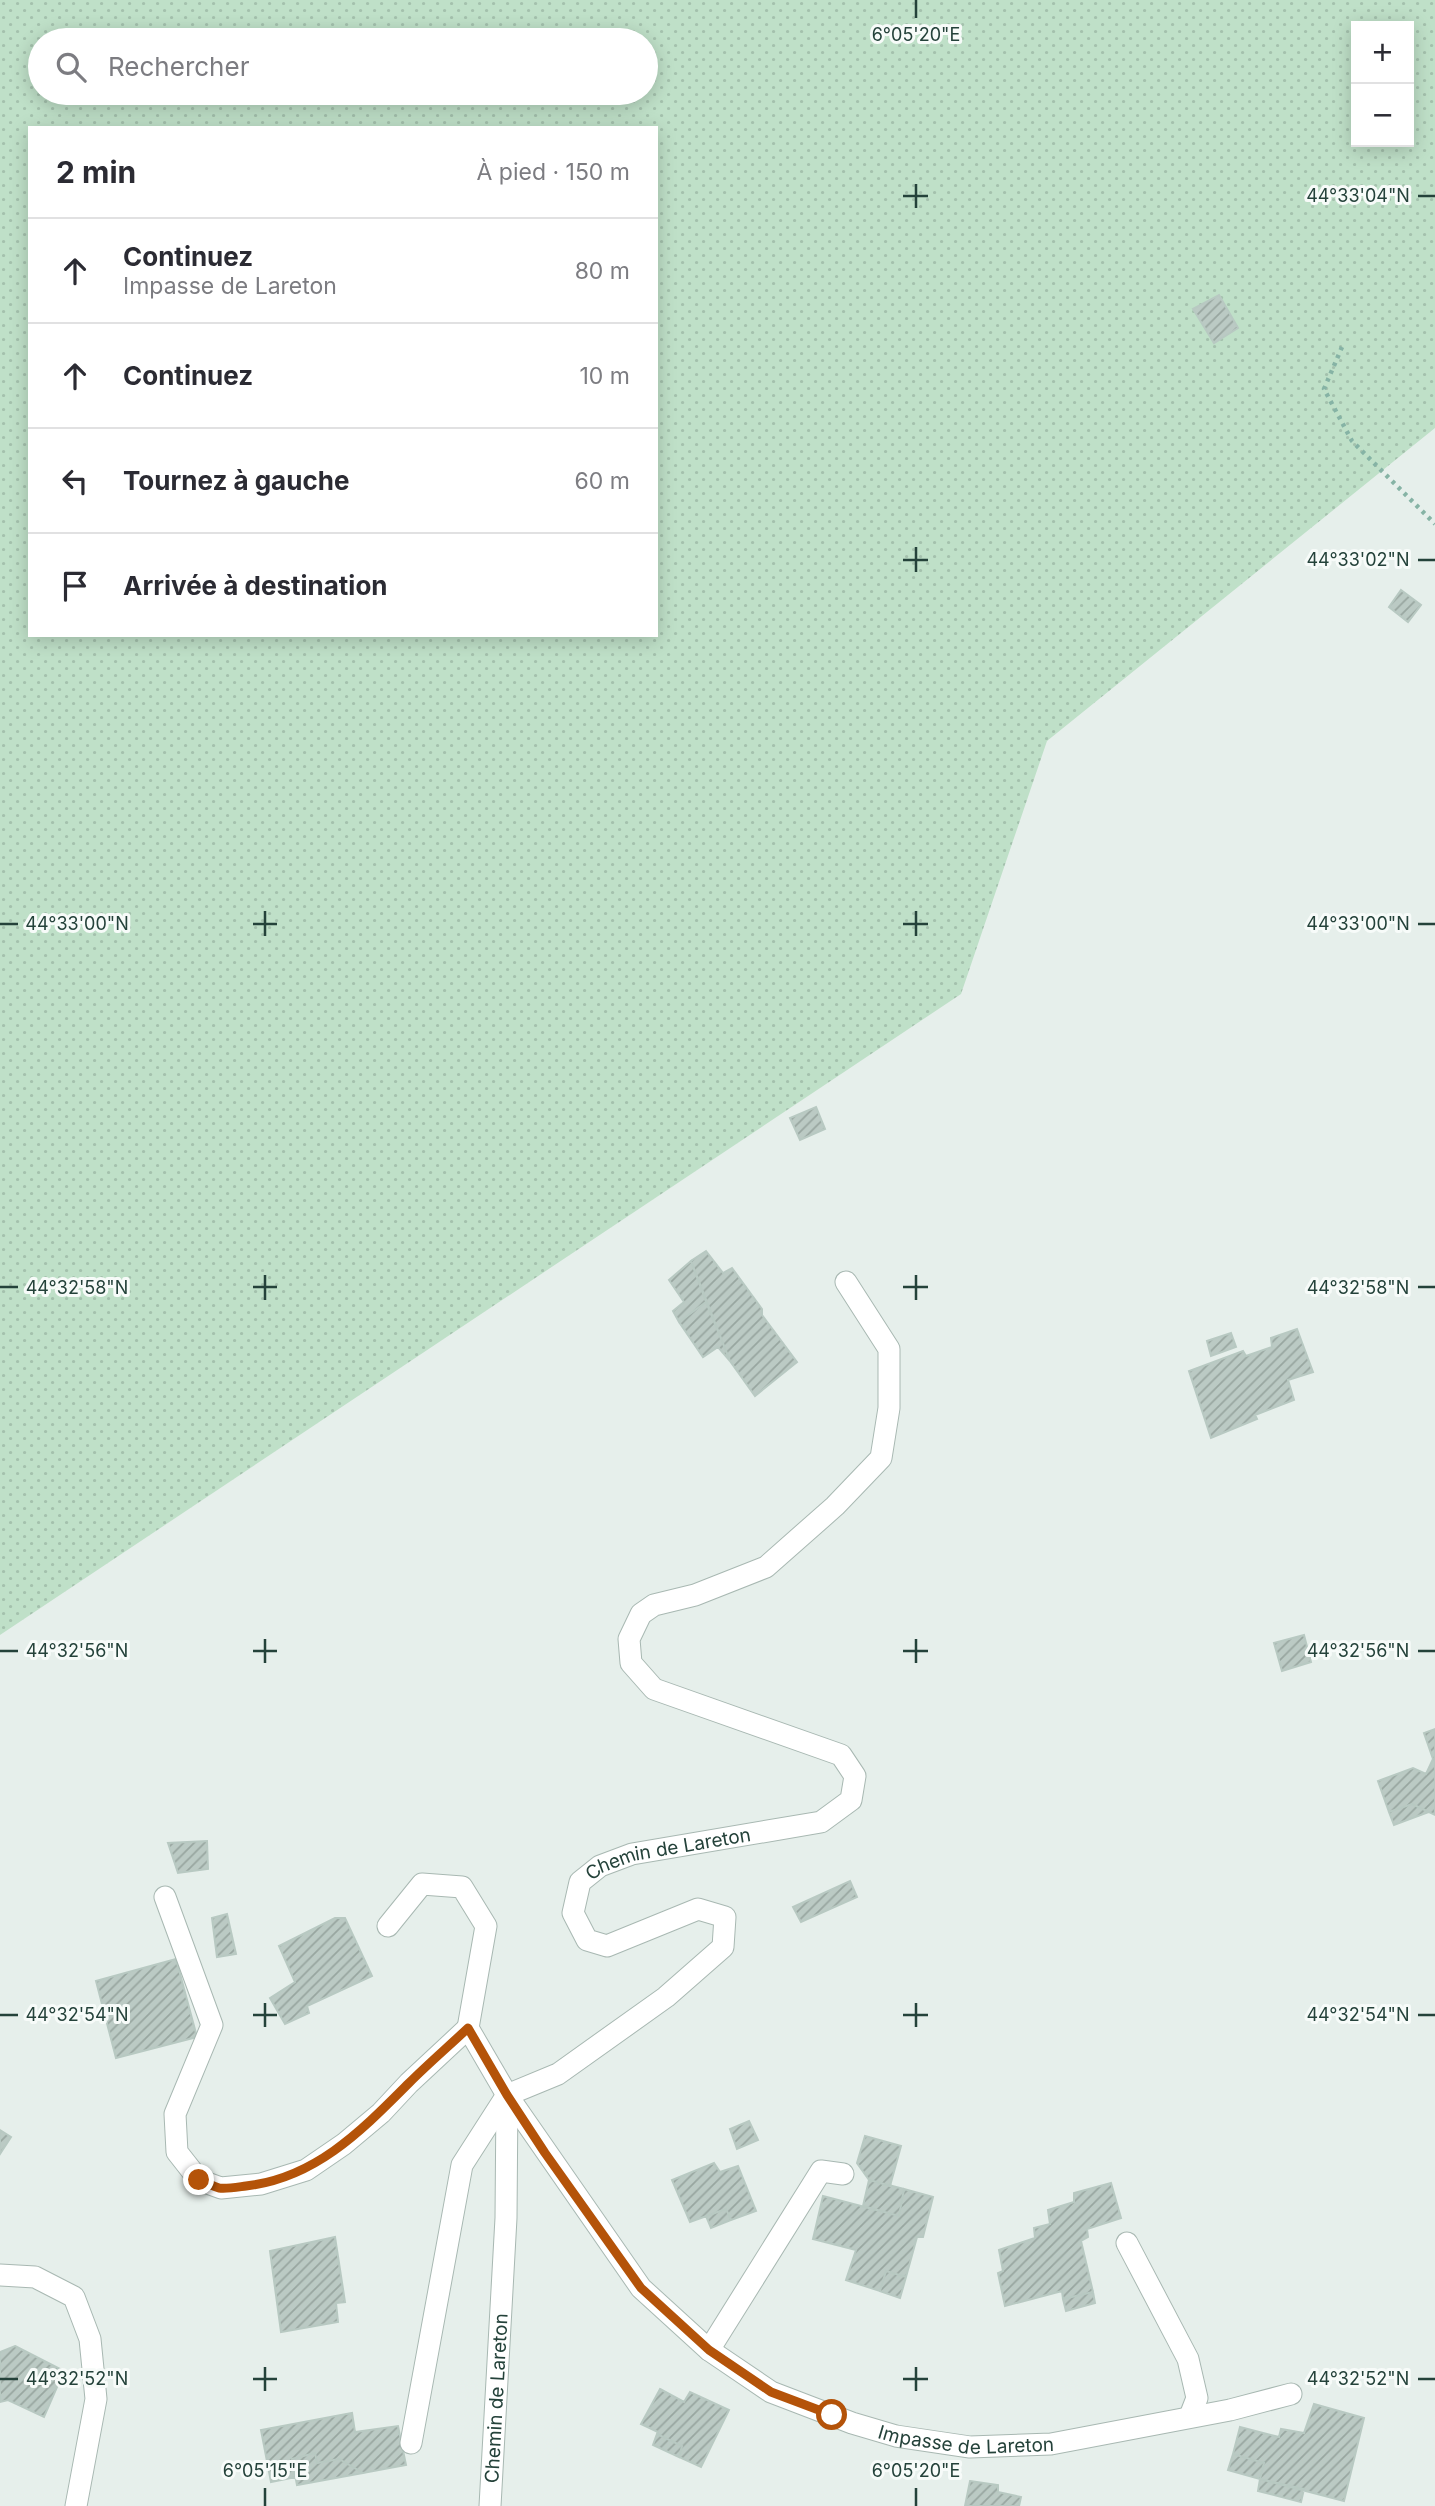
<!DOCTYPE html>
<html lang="fr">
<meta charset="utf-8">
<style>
body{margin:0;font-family:Inter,sans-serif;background:#f7f7f7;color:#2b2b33}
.controls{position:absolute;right:21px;top:21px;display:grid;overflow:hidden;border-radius:0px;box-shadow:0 4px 18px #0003}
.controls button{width:63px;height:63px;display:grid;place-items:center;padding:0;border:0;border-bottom:2px solid #e1e1e2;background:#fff;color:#2b2b33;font:35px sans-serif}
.stop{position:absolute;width:21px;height:21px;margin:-16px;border:5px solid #b45309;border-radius:50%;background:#fff}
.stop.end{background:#b45309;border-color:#fff;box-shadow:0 2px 7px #0008}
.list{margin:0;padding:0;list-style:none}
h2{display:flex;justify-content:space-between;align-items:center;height:91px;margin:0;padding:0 28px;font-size:30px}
h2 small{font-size:23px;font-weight:400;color:#7c7c81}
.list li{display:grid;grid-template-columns:46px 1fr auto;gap:21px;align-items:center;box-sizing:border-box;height:105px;padding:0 28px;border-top:2px solid #e1e1e2}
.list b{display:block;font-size:26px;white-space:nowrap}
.list p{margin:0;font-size:23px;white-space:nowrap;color:#7c7c81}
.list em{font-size:23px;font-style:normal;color:#7c7c81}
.icon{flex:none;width:38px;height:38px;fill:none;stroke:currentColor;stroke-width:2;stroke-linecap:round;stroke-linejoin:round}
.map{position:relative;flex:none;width:1435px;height:2506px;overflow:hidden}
.search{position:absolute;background:#fff;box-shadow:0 4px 18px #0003;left:28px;top:28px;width:630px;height:77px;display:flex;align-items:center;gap:18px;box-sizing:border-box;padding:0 24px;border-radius:38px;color:#7c7c81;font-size:26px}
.panel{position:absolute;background:#fff;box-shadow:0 4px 18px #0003;left:28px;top:126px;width:630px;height:511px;border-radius:0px}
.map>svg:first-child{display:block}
.grass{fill:url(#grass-dots);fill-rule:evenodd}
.building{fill:url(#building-hatch);stroke:#b8c9c2;stroke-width:2}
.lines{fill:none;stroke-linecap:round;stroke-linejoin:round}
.minor-casing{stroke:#a8b8b2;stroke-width:23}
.path{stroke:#86b3a5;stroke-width:4.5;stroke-dasharray:3.5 5;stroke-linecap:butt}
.minor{stroke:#fff;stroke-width:21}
.route{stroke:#b45309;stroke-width:9}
.ticks{fill:none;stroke:#24423a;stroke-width:2.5}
.labels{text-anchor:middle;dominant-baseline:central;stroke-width:6;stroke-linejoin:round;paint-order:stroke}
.street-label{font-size:19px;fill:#24423a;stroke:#f7fbf9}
.ticks-label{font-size:18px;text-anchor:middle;fill:#24423a;stroke:#f7fbf9;stroke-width:6;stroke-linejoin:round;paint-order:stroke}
</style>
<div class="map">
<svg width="1435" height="2506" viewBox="0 0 1435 2506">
<defs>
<pattern id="grass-dots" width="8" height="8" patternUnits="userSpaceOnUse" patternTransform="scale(1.75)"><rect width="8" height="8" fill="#bfe0c8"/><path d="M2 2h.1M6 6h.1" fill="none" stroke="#a4c1ad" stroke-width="1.8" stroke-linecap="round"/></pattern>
<pattern id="building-hatch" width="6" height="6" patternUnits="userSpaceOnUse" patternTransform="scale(1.75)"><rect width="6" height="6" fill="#bbcac4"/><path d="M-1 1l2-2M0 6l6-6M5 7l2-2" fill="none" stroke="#98a6a0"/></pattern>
</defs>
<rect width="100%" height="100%" fill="#e6efeb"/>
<path class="grass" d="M0 0H1435V428L1047 741 961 994 0 1635ZM1356 26H1409V142H1356ZM40 40H646V93H40ZM30 128H656V635H30Z"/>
<path class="building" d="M1219 295 1238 328 1214 343 1193 309Z
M1401 590 1421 605 1408 622 1389 607Z
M816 1107 825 1129 800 1140 790 1118Z
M706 1251 723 1273 732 1268 762 1309V1315L797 1362 755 1396 730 1361 691 1261Z
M691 1261 706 1302 679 1322 673 1311 684 1302 669 1280Z
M706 1302 730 1361 718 1347 703 1357 679 1322Z
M1297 1329 1313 1372 1288 1380 1294 1400 1255 1415 1257 1419 1211 1438 1189 1371 1243 1351 1246 1356 1272 1347 1271 1338Z
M1231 1333 1236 1347 1211 1356 1207 1341Z
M1304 1635 1311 1662 1282 1671 1274 1643Z
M1435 1729V1815L1412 1804 1389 1812 1378 1781 1413 1768 1426 1774 1433 1759 1424 1733Z
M1412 1804 1429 1812 1394 1825 1389 1812Z
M207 1841 208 1869 178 1873 168 1843Z
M850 1881 857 1897 801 1922 793 1907Z
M227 1914 236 1954 217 1957 212 1918Z
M335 1918H345L372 1976 307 2006 309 2013 285 2024 270 1998 295 1982 279 1946Z
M176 1959 197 2037 116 2058 96 1981Z
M749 2121 758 2140 737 2149 730 2129Z
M0 2130 11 2137 0 2154Z
M865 2136 901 2146 890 2186 869 2180 857 2163Z
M714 2163 720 2172 738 2166 756 2211 731 2220 726 2209 690 2222 672 2180Z
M869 2180 904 2189 899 2216 863 2206Z
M1111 2183 1121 2218 1087 2229 1088 2237 1081 2241 1093 2292 1063 2299 1062 2291 1005 2306 998 2273 1003 2271 999 2250 1035 2238 1034 2228 1050 2224 1048 2210 1074 2202V2193Z
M904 2189 933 2197 923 2237H917L906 2277 886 2271 880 2291 846 2280 856 2250 813 2239 823 2196 899 2216Z
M726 2209 731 2220 711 2228 706 2216Z
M335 2237 345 2302 336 2303 338 2322 281 2332 270 2251Z
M886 2271 906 2277 900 2298 880 2291Z
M1093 2292 1095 2303 1066 2311 1063 2299Z
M15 2346 64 2371 44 2417 8 2400 0 2402V2352Z
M660 2389 684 2402 690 2392 729 2410 701 2467 679 2457 682 2446 657 2434 658 2432 641 2424Z
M1314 2404 1364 2418 1344 2501 1260 2479 1264 2463 1233 2454 1240 2427 1279 2437 1281 2429 1304 2433Z
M352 2413 355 2432 398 2426 406 2465 363 2473 339 2459 317 2463 315 2453 292 2459 296 2477 271 2482 261 2430Z
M657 2434 682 2446 679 2457 653 2445Z
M315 2453 317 2463 339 2459 363 2473 297 2485 292 2459Z
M1233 2454 1264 2463 1260 2479 1228 2470Z
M1260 2479 1304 2489 1301 2502 1258 2491Z
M970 2481 998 2485V2492L1021 2497 1019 2506H965Z"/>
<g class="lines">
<defs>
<g id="minor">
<path d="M165 1897 212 2025 175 2114 177 2152 199 2180 221 2188 261 2184 306 2170 344 2144 381 2113 409 2083 468 2028"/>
<path id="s1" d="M388 1926 422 1884 462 1887 486 1926 468 2028 507 2095 641 2288 709 2350 771 2392 852 2423 896 2436 970 2447 1051 2444 1230 2410 1291 2394"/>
<path id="s2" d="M507 2095 558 2074 666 1997 723 1947 725 1917 698 1909 607 1946 587 1940 573 1913 580 1882 600 1866 632 1854 821 1822 851 1800 855 1776 841 1755 654 1689 631 1663 629 1639 641 1614 654 1605 695 1595 766 1567 835 1506 881 1458 889 1408V1349L846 1282"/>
<path d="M1127 2243 1188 2359 1197 2398 1190 2416"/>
<path d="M0 2275 35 2277 74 2297 90 2339 96 2399 76 2506"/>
<path d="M709 2350 821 2171 843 2174"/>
<path d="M411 2443 462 2165 507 2095"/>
<path id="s3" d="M490 2506 506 2218 507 2095"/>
</g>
</defs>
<use href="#minor" class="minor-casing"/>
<path class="path" d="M1342 347 1324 389 1352 441 1435 524"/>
<use href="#minor" class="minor"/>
</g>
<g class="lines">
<path class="route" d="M199 2180C206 2183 213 2186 219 2188 227 2189 238 2187 246 2186 316 2178 362 2130 409 2083 428 2064 449 2046 468 2028L507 2095 545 2153 641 2288 709 2350 771 2392 832 2415"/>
</g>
<path class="ticks" d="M916 0V18M916 184V208M903 196H928M1418 196H1435M916 547V572M903 560H928M1418 560H1435M265 911V936M916 911V936M0 924H18M253 924H277M903 924H928M1418 924H1435M265 1275V1300M916 1275V1300M0 1287H18M253 1287H277M903 1287H928M1418 1287H1435M265 1639V1663M916 1639V1663M0 1651H18M253 1651H277M903 1651H928M1418 1651H1435M265 2003V2027M916 2003V2027M0 2015H18M253 2015H277M903 2015H928M1418 2015H1435M265 2367V2391M916 2367V2391M0 2379H18M253 2379H277M903 2379H928M1418 2379H1435M265 2488V2506M916 2488V2506"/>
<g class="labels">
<g class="street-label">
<text stroke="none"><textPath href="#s2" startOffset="598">Chemin de Lareton</textPath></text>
<text stroke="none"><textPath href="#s3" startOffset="108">Chemin de Lareton</textPath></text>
<text stroke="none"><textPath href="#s1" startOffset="926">Impasse de Lareton</textPath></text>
</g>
</g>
<g class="ticks-label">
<text x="916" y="41">6°05'20"E</text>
<text x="1358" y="202">44°33'04"N</text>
<text x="1358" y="566">44°33'02"N</text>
<text x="77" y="930">44°33'00"N</text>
<text x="1358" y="930">44°33'00"N</text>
<text x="77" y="1294">44°32'58"N</text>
<text x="1358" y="1294">44°32'58"N</text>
<text x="77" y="1657">44°32'56"N</text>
<text x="1358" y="1657">44°32'56"N</text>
<text x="77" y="2021">44°32'54"N</text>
<text x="1358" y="2021">44°32'54"N</text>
<text x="77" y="2385">44°32'52"N</text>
<text x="1358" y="2385">44°32'52"N</text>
<text x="265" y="2477">6°05'15"E</text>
<text x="916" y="2477">6°05'20"E</text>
</g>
</svg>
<div class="controls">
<button>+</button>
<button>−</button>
</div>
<div class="stop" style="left:832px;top:2415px"></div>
<div class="stop end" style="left:199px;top:2180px"></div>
<div class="search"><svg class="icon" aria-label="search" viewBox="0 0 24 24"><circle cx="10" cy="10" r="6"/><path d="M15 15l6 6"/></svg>Rechercher</div>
<section class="panel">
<h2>2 min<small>À pied · 150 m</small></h2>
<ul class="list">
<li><svg class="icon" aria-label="ahead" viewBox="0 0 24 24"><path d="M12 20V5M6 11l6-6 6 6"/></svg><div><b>Continuez</b><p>Impasse de Lareton</p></div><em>80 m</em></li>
<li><svg class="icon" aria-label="ahead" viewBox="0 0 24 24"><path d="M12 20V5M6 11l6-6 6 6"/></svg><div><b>Continuez</b></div><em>10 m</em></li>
<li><svg class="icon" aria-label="left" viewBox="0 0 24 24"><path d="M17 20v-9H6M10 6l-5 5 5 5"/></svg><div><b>Tournez à gauche</b></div><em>60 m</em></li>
<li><svg class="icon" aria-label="arrive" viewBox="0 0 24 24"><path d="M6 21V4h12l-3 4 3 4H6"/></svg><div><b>Arrivée à destination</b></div></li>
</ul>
</section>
</div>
